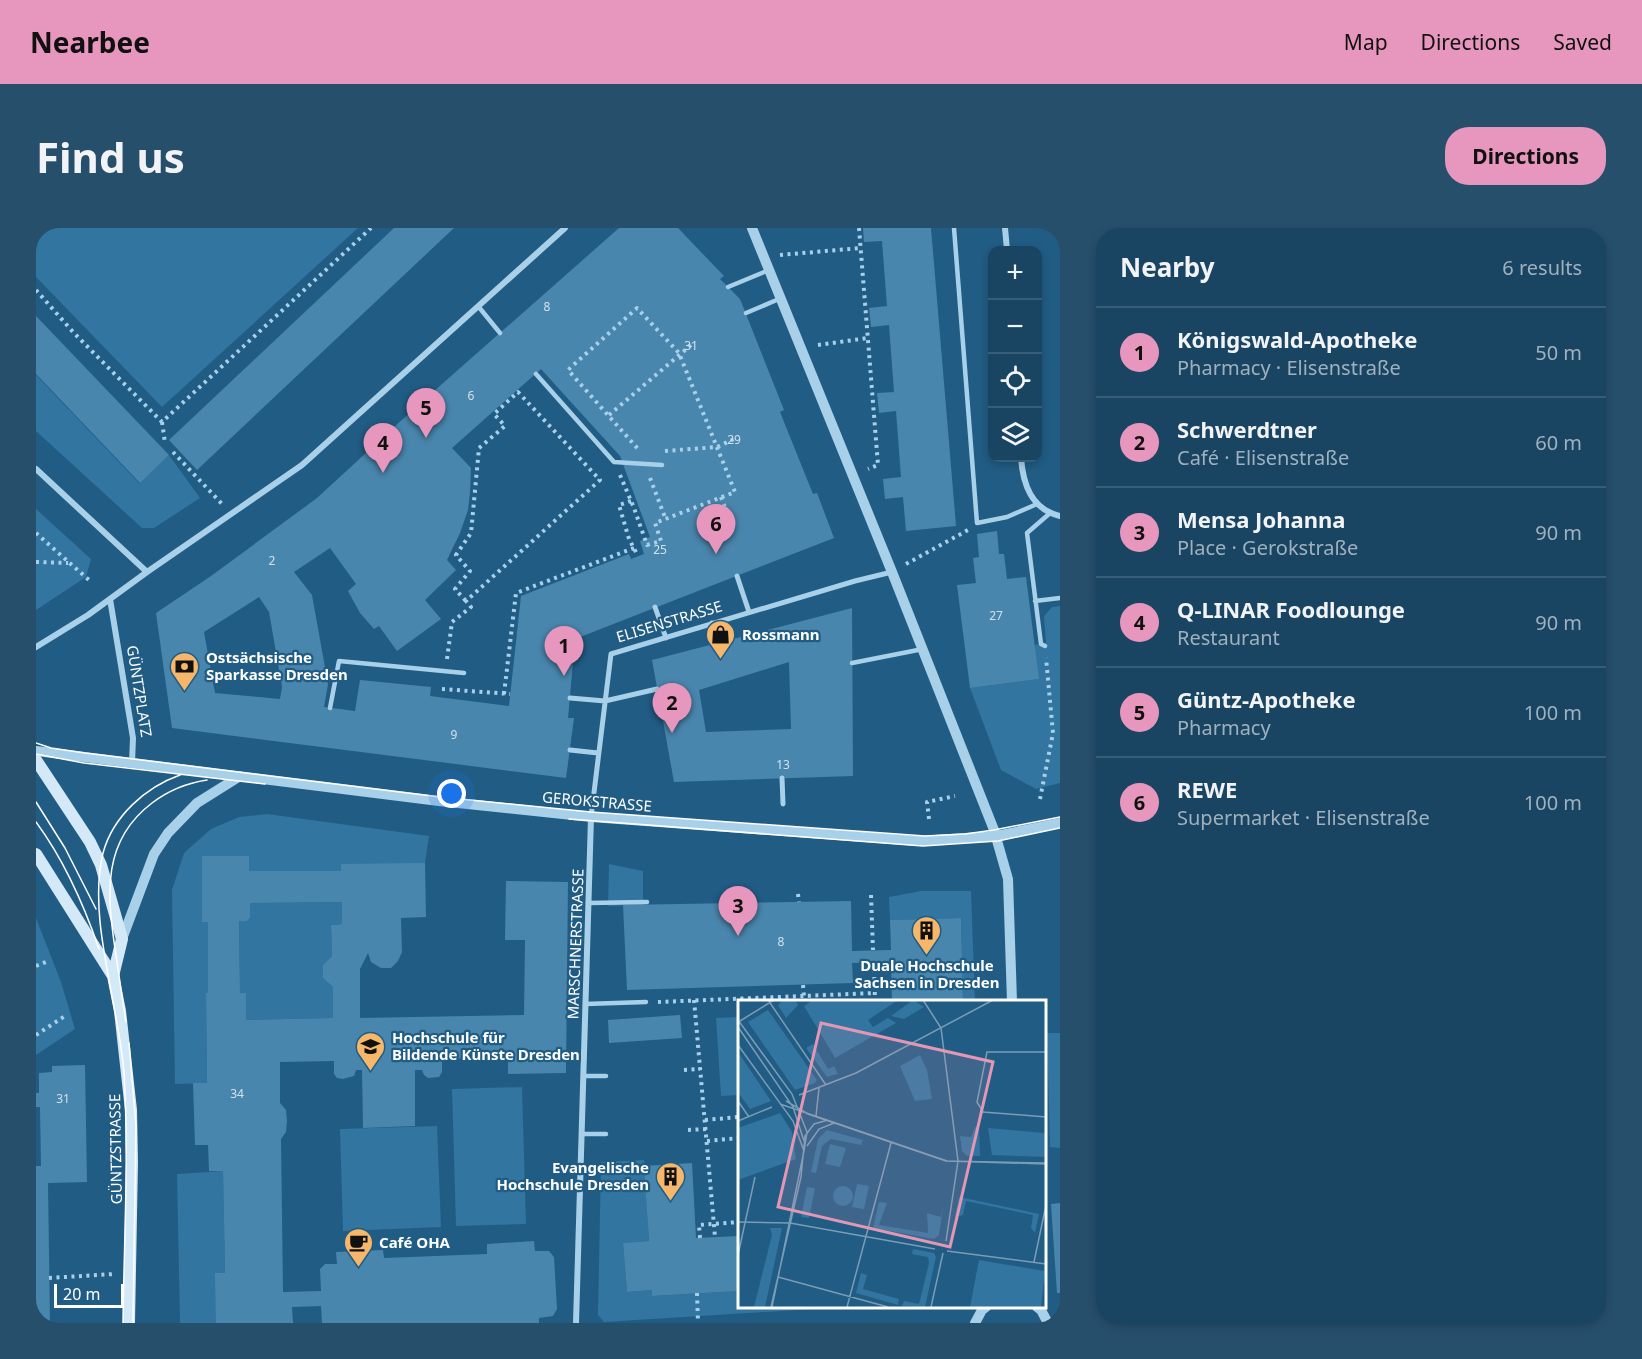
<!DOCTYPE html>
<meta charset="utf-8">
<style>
body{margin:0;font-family:"Noto Sans",sans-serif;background:#264f6c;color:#f1f3f6}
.controls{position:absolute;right:18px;top:18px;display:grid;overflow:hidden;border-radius:12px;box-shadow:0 3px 9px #0003}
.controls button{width:54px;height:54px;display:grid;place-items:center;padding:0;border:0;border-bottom:2px solid #375d78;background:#194563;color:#f1f3f6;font:30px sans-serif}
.scale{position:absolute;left:18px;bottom:15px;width:70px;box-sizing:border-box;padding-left:6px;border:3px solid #fff;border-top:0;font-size:16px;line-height:21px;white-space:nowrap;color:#fff;-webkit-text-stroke:4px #215c84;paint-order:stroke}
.you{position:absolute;left:416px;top:566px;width:21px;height:21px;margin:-15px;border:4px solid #fff;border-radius:50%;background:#1a73e8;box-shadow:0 0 0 9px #1a73e833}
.badge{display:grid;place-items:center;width:39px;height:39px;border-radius:50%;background:#e797bd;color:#111;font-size:20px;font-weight:700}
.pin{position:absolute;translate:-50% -50px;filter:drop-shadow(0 2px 3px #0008)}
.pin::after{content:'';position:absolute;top:32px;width:21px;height:18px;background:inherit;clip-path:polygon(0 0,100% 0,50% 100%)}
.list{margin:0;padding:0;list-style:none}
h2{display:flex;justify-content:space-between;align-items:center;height:78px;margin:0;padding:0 24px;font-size:26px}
h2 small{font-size:20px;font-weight:400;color:#9fb1be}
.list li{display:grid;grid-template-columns:39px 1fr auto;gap:18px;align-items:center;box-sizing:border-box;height:90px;padding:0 24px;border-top:2px solid #375d78}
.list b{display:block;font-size:22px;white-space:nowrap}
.list p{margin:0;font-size:20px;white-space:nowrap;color:#9fb1be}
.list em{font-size:20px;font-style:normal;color:#9fb1be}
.icon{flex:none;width:33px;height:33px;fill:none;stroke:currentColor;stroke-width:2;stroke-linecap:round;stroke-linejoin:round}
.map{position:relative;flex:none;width:1024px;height:1095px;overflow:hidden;border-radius:24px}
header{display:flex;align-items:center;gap:36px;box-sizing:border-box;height:84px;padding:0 30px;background:#e797bd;color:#111}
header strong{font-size:28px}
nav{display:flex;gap:33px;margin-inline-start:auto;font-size:21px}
.intro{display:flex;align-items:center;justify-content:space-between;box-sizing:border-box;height:144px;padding:0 36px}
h1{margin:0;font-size:42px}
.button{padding:15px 27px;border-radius:24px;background:#e797bd;color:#111;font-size:21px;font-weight:700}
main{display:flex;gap:36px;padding:0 36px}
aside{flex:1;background:#194563;border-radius:24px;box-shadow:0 3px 9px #0003}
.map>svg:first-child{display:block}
.green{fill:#3175a0}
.building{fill:#4986ad;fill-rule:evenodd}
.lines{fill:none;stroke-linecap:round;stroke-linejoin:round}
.path{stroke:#a9d0e9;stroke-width:4;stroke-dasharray:3 4.5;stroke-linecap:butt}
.service{stroke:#a9d0e9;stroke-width:4.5}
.pedestrian{stroke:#a9d0e9;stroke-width:5}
.minor{stroke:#a9d0e9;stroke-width:6}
.tertiary{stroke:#a9d0e9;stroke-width:10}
.secondary{stroke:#d4e9f7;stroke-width:12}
.tram{stroke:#fff;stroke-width:1.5}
.labels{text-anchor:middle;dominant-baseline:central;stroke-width:4.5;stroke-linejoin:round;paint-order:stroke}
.number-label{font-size:12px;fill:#d2e1ea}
.street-label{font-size:15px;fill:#fff;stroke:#215c84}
.poi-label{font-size:15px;font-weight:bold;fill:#fff;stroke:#215c84;text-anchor:start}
.inset-road{fill:none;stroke:#7a9db5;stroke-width:1.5}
.view{fill:#e497b5;fill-opacity:0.15;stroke:#e497b5;stroke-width:3}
.inset-edge{fill:none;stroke:#fff;stroke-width:3}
</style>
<header>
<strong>Nearbee</strong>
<nav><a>Map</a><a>Directions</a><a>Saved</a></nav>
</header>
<div class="intro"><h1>Find us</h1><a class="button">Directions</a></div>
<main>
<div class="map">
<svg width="1024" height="1095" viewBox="0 0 1024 1095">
<rect width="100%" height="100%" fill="#215c84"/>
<path class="green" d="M0 0H322L126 179 0 49Z
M0 147 103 255 133 227 164 270 118 300H106L0 203Z
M0 281 55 331 50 349 0 382Z
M1024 378V555L1000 561 965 542 934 460 1002 451 998 417 1010 415 1008 388 1016 379Z
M231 586 393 608 389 635 305 643 213 644 172 694V765L170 766 171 855 139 856 136 662 148 625 175 601 203 589Z
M573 636 607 643V677L572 678Z
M885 663H935L939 774H927L925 690 854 692 853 669Z
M306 674V696L295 697 296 728 287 737V750L297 759V790L210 792V765H204L203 693H211L214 690V675Z
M0 690 25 754 39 801 0 827Z
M703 789V867L685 868 680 790Z
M1011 805H1024V920L1014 919Z
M486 859 490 996 420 998 416 861Z
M401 898 405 999 307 1003 304 901Z
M608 932 613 1013 587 1015 591 1064 616 1062 617 1068 703 1063V1078L810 1079 568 1094 562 1087 565 934Z
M187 943 190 1095H144L141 946Z"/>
<path class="building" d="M358 0H418L161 242 133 212Z
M583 0H642L688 48 684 51 704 71 748 182 744 184 777 266 781 265 798 310 539 411 532 490H538L530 550 136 500 120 385 175 348 281 270 380 179ZM505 141 584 228 614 309 604 313 608 326 595 331 593 326 485 368 473 478 394 468 395 459 324 452 319 483 288 479 292 456 276 367 258 344 294 320 320 356 312 363 324 385 338 401 343 398 361 423 405 391 389 372 420 342 411 332 424 305 432 282 434 264 435 240 416 220ZM223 369 233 384 246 459 244 471 179 465 168 404Z
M827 0H895L920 298 870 303 867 269 849 271 847 251 865 249 860 183 843 185 841 165 858 164 853 97 835 99 833 80 851 78 846 13 828 14Z
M0 88 133 227 104 255 0 146Z
M961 303 963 326H968L971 351 990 349 1003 451 934 460 921 357 940 355 937 330 943 329 941 306Z
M816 380 817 548 638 554 616 432ZM753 434 755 501 670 504 663 462Z
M166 628H213V643H305V636L389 635 390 689 365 690 366 724 362 733 355 740H345L335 734 332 725 324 741V790L488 787 489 712H469L470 653 532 654 530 845 472 846V829L406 831V844L403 849 392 850 388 847 386 842H379V898L327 900 326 842H320L318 848 307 851 301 850 298 846V833L244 834V875L250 882 251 893 250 904 245 911 247 1064 285 1063 284 1041 289 1036H301L300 1024 347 1022 348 1030 451 1026V1016L498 1013 499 1023H513L518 1029 521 1081 517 1088 503 1090V1095H286L285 1078 256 1079 257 1095H180L179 1045H189L187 943H173L172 917H159L157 855H171L170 765H172V694H166ZM306 674V696L295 697 296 728 287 737V750L297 759V790L210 792V765H204L203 693H211L214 690V675Z
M815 673 816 723 855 722 854 692 925 690 927 774H856L855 734 816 735 817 755 591 762 587 677Z
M644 787 646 810 573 815 572 792Z
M49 837 51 954 12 955 14 1095H0V938H5L4 879H0V865H3V845L16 844V838Z
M656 935 660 1010 703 1008V1063L616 1068V1062L591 1064 587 1015 613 1013 608 938Z
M1024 975V1065H1021L1015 976Z"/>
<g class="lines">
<path class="path" d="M823 0 842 237 832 241
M744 27 825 20
M0 62 37 104 126 194 335 0
M782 117 832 110
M573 187 655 117
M126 194 129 215
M629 223 681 219 698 211
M137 224 186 276
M584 247 598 280 611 317 625 313 619 295 699 264 643 125 601 80 532 142 602 221
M614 250 630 292
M685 269 695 295
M595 273 583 277 593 311 602 328
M0 305 54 353
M0 334 32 335
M870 336 932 302
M411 431 416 394 435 379 430 373 564 252 482 164 458 186 469 198 443 220 435 305 420 327 434 343 419 361 430 373
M406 461 474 466
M468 466 480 365 598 320
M1004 571 1017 505 1010 430
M893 591 891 574 919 568
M762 666 763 674
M835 667 837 722
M838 734 839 774
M0 738 10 734
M767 757 768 768
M658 772 679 1009
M622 774 839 765
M0 807 29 788
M648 842 664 841
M669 892 703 889
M652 902 670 901
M671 913 703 910
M664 1010 663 997 703 994
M13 1050 78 1046
M661 1065 662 1095"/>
<path class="service" d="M918 0 941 295 971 289 1001 276
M692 59 733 42
M442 78 464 105
M710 85 743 71
M500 146 578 234 626 237
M999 373 1024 370
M1009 418 1005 416 991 305 1013 286
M816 435 887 421
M294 480 303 433 428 445
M552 675 611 674
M549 776 610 774
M547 848H570
M546 906H570"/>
<path class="pedestrian" d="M701 348 713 384
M619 379 630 410
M676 395 682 415
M534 470 569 473 621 461
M534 522 562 525
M746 550 747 576
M555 589 575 426 819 353 856 344"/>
<path class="minor" d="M969 0 971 22
M985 230C987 256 995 281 1024 288
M0 241 111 344
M74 371 97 510 96 535
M0 419 52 387 111 344 266 237 529 0
M1011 1093H1024
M540 1095 555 589"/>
<path class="tertiary" d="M716 0 856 344 958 602 972 651 976 774
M0 523 403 573 555 589 883 613 960 608 1024 595
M86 711 118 626 132 605 161 575 204 548
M1000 1078 1005 1082 1012 1095
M939 1095 946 1082 951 1078"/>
<path class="secondary" d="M0 532 54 614 65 637 86 711 77 748
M0 626 77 748 84 783 95 882 96 934 93 1095"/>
<path class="tram" d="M0 515 15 520 49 525 404 569 555 584 889 608 929 606 958 602 1024 589
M0 526 48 535 229 556
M0 574 29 620 60 681
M533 591 887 618 962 613 1024 600
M0 594C28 632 48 677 63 721
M90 794C86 770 83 746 79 721 71 665 66 613 116 575 133 562 151 555 171 552
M93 815 100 898 97 1095
M87 1095C88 1012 93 928 88 845 83 777 51 690 67 625 77 588 110 559 144 547"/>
</g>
<defs>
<symbol id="shop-pin" viewBox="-11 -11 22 30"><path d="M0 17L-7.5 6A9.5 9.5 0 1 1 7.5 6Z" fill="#f6b76a" stroke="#215c84"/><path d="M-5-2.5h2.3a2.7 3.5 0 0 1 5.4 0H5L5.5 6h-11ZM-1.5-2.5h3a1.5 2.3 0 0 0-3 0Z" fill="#111"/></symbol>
<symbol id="bank-pin" viewBox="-11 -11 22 30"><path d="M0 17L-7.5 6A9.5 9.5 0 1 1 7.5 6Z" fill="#f6b76a" stroke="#215c84"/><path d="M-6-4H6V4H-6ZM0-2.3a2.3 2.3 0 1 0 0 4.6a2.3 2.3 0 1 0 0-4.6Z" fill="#111"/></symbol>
<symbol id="building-pin" viewBox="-11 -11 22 30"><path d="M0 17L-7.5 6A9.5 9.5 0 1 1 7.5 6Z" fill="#f6b76a" stroke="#215c84"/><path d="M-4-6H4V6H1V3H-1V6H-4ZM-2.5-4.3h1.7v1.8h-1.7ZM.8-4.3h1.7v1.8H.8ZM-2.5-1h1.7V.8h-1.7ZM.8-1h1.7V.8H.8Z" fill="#111"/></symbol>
<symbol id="university-pin" viewBox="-11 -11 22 30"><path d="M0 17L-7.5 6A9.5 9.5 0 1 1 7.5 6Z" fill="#f6b76a" stroke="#215c84"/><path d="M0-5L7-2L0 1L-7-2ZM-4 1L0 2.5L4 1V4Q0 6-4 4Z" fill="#111"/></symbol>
<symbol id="cafe-pin" viewBox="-11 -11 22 30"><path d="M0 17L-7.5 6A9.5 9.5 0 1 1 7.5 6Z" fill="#f6b76a" stroke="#215c84"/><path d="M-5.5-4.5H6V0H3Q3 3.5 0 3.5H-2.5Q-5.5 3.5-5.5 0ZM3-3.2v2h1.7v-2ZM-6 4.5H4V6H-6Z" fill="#111"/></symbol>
</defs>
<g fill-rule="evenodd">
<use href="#shop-pin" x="668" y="390" width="33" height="45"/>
<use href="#bank-pin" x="132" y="422" width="33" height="45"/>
<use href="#building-pin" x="874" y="686" width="33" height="45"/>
<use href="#university-pin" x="318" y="802" width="33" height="45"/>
<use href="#building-pin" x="618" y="932" width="33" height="45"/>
<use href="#cafe-pin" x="306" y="998" width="33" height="45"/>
</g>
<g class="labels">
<g class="number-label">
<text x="511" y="78">8</text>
<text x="655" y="117">31</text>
<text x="435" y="167">6</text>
<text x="698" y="211">29</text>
<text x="624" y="321">25</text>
<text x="236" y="332">2</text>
<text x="960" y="387">27</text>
<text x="418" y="506">9</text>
<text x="747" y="536">13</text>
<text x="745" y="713">8</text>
<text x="201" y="865">34</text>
<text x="27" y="870">31</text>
</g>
<g class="street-label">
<text transform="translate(633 393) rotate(-17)">ELISENSTRASSE</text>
<text transform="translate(104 463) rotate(81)">GÜNTZPLATZ</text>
<text transform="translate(561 573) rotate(5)">GEROKSTRASSE</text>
<text transform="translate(539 716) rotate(-88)">MARSCHNERSTRASSE</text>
<text transform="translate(79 921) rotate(-91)">GÜNTZSTRASSE</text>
</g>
<g class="poi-label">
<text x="706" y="406">Rossmann</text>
<text x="170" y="429">Ostsächsische<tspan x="170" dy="17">Sparkasse Dresden</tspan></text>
<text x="891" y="737" text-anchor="middle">Duale Hochschule<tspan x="891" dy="17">Sachsen in Dresden</tspan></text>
<text x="356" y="809">Hochschule für<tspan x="356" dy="17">Bildende Künste Dresden</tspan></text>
<text x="613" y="939" text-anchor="end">Evangelische<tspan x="613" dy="17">Hochschule Dresden</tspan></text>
<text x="343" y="1014">Café OHA</text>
</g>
</g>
<g transform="translate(702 772)">
<rect width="308" height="308" fill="#215c84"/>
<path d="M45 0H57L60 5 48 18 40 5ZM75 0H160L130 20 135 27 150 18 158 23 97 58 66 6ZM175 0 186 7 166 19 153 16ZM30 10 79 80 77 83 57 90 10 22ZM75 44 90 69 96 66 100 74 89 77 68 48ZM0 52 33 101 12 109 0 92ZM182 55 189 70 194 99 177 101 162 66ZM42 113 54 132 58 159 0 180V128ZM241 126 242 156H229L224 151 222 136 233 137 237 127ZM250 128 307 133V157L254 155ZM89 130 125 140 123 145 93 139 84 146 78 173 73 172 80 139ZM92 144 108 148 102 167 87 164ZM119 184 131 186 126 209 114 207ZM95 196a10 10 0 1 1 20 0a10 10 0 1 1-20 0ZM69 187 77 188 71 218 63 217ZM221 197 301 214 297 233 293 228 295 215 228 201 225 215 217 217ZM206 201 201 235 196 239 135 228 141 202 149 203 141 225 190 233 189 213 203 217ZM32 228H44L27 307H16L34 235ZM175 249 196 253 198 257 187 307 164 306 166 301 181 304 191 263 190 257 174 254ZM241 260 307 271 303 307H232ZM123 273 129 275 125 289 161 299 160 305 118 293Z" fill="#3175a0"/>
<path class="inset-road" d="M30 0 88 85M185 0 203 28 220 161 208 241M0 20 54 94 69 132 66 151M2 21 36 0M0 27 55 107 66 141M0 45 55 121 66 151 34 307M308 52H249L239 102 245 112 308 117M61 95 118 73 255 0M0 101 11 117M48 101 70 114 208 161 308 164M42 104 209 161 308 163M78 116 81 88M0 121 34 107M69 146 81 129 96 123M0 222 52 223 197 249M209 251 308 264M0 255 17 177M296 262 308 205M40 277 150 307M33 307 63 177 67 136 76 124 90 120M109 307 153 143M193 307 205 253"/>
<path class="view" d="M83 23 255 62 212 247 40 207Z"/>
<rect width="308" height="308" class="inset-edge"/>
</g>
</svg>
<div class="controls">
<button>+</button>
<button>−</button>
<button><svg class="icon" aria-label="locate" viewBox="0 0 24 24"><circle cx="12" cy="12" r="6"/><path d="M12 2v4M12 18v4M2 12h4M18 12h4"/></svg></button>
<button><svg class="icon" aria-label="layers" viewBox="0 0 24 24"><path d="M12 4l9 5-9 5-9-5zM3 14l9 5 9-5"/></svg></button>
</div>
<div class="scale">20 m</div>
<div class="you"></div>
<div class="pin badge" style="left:528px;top:448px">1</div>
<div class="pin badge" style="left:636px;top:505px">2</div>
<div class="pin badge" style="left:702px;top:708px">3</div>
<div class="pin badge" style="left:347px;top:245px">4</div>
<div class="pin badge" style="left:390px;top:210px">5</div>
<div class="pin badge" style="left:680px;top:326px">6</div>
</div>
<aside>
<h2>Nearby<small>6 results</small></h2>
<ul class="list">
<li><span class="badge">1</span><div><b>Königswald-Apotheke</b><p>Pharmacy · Elisenstraße</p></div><em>50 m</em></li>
<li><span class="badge">2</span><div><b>Schwerdtner</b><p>Café · Elisenstraße</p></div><em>60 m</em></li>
<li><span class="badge">3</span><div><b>Mensa Johanna</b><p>Place · Gerokstraße</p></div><em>90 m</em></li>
<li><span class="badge">4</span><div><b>Q-LINAR Foodlounge</b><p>Restaurant</p></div><em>90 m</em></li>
<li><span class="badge">5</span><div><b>Güntz-Apotheke</b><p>Pharmacy</p></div><em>100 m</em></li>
<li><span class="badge">6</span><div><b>REWE</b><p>Supermarket · Elisenstraße</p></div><em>100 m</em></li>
</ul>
</aside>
</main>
